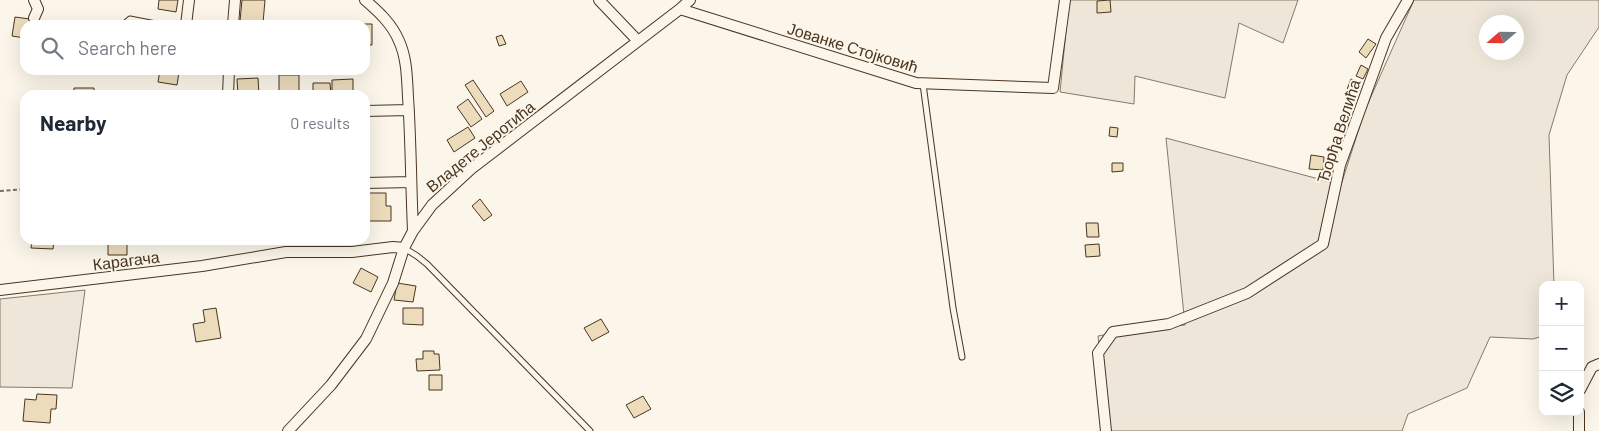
<!DOCTYPE html>
<meta charset="utf-8">
<style>
body{margin:0;font-family:Barlow,sans-serif;background:#f6f6f7;color:#1f2937}
.controls{position:absolute;right:15px;bottom:15px;display:grid;overflow:hidden;border-radius:10px;box-shadow:0 5px 20px #0002}
.controls button{width:45px;height:45px;display:grid;place-items:center;padding:0;border:0;border-bottom:1px solid #e0e1e3;background:#fff;color:#1f2937;font:25px sans-serif}
.compass{position:absolute;left:1479px;top:15px;width:45px;height:45px;border-radius:50%;background:#fff;box-shadow:0 5px 20px #0002;rotate:250deg}
.list{margin:0;padding:0;list-style:none}
h2{display:flex;justify-content:space-between;align-items:center;height:65px;margin:0;padding:0 20px;font-size:21px}
h2 small{font-size:16px;font-weight:400;color:#747a83}
.icon{flex:none;width:28px;height:28px;fill:none;stroke:currentColor;stroke-width:2;stroke-linecap:round;stroke-linejoin:round}
.map{position:relative;flex:none;width:1599px;height:431px;overflow:hidden}
.search{position:absolute;background:#fff;box-shadow:0 5px 20px #0002;left:20px;top:20px;width:350px;height:55px;display:flex;align-items:center;gap:12px;box-sizing:border-box;padding:0 18px;border-radius:15px;color:#747a83;font-size:19px}
.panel{position:absolute;background:#fff;box-shadow:0 5px 20px #0002;left:20px;top:90px;width:350px;height:155px;border-radius:15px}
.map>svg:first-child{display:block}
.green{fill:#ede6d9;stroke:#887966;fill-rule:evenodd}
.building{fill:#ecdcbc;stroke:#4a3520}
.lines{fill:none;stroke-linecap:round;stroke-linejoin:round}
.service-casing{stroke:#4a3520;stroke-width:7}
.minor-casing{stroke:#4a3520;stroke-width:12}
.path{stroke:#7f6f5c;stroke-width:2;stroke-dasharray:4 2.5;stroke-linecap:butt}
.service{stroke:#fbf6e9;stroke-width:5}
.minor{stroke:#fbf6e9;stroke-width:10}
.labels{text-anchor:middle;dominant-baseline:central;stroke-width:4;stroke-linejoin:round;paint-order:stroke}
.street-label{font-size:16px;fill:#4a3520;stroke:#fbf6e9}
</style>
<div class="map">
<svg width="1599" height="431" viewBox="0 0 1599 431">
<rect width="100%" height="100%" fill="#fbf6e9"/>
<path class="green" d="M1069 0H1298L1283 43 1239 23 1225 98 1135 76 1134 104 1060 92Z
M1414 0H1599V27L1567 75 1549 135 1554 285H1543V336L1533 339 1490 337 1467 388 1408 414 1402 431H1107L1098 336 1134 329 1185 325 1166 138 1341 185 1365 110ZM1486 22H1516V52H1486Z
M85 290 72 388 0 387V299Z"/>
<path class="building" d="M159 0H178L176 12 158 9Z
M242 0H265L263 23 240 21Z
M1110 0 1111 12 1097 13V1Z
M15 17 30 19 29 25H25V38L12 36Z
M343 24H372V45H365V25Z
M502 35 506 44 499 46 496 37Z
M1368 39 1376 44 1366 58 1359 52Z
M1361 65 1368 69 1363 79 1356 76Z
M160 70 179 72 177 85 158 82Z
M279 75H299V93L279 94Z
M258 78 259 95H238L237 79Z
M353 79V95H332V80Z
M1351 79 1361 82 1356 96 1346 92Z
M473 80 494 111 486 117 465 85Z
M521 81 528 92 507 106 500 94Z
M313 83H330L331 95H313Z
M74 88H94V95H74Z
M468 99 482 119 471 127 457 107Z
M468 127 475 138 454 152 447 140Z
M1110 127 1118 128 1117 137 1109 136Z
M1311 155 1324 157 1323 170 1309 169Z
M1112 163H1123V171L1112 172Z
M365 193H386V206H391V221H369V216H365Z
M480 199 492 215 484 221 472 206Z
M1086 223H1098L1099 237H1087Z
M32 240H54L53 249 31 248Z
M108 240H127V255H108Z
M1099 244 1100 256 1086 257 1085 245Z
M361 268 378 277 371 292 353 283Z
M397 283 416 286 413 302 394 300Z
M216 308 221 338 196 342 193 324 205 322 203 310Z
M403 308H423V325L403 324Z
M601 319 609 332 592 341 584 328Z
M423 351H434V354H439L440 370 417 371 416 359H423Z
M429 375H442V390H429Z
M37 394 57 395 56 409H51L50 423 23 421 25 399 36 400Z
M643 396 651 409 634 418 626 405Z"/>
<g class="lines">
<defs>
<path id="service" d="M123 25 130 19 161 25
M923 84 953 308 962 357
M404 248 417 256 427 264 590 431"/>
<path id="minor" d="M34 0 38 9 34 18
M365 0C379 12 392 24 399 41 407 58 407 79 408 97 411 142 411 187 413 231
M599 0 638 41
M680 9 916 83 1053 88 1065 0
M186 25 189 0
M233 25 235 0
M228 95 229 70
M365 111 409 110
M365 183 411 182
M0 290 202 266 286 252H352L393 247 404 248
M1580 390 1592 367 1599 364
M288 431 331 385 366 339 393 283 404 248 413 231 432 205 471 169 680 9 690 0
M1106 431 1098 353 1113 332 1169 324 1247 293 1323 244 1340 165 1386 38 1408 0
M1579 431V412"/>
</defs>
<use href="#service" class="service-casing"/>
<use href="#minor" class="minor-casing"/>
<path class="path" d="M0 191 25 189"/>
<use href="#service" class="service"/>
<use href="#minor" class="minor"/>
</g>
<g class="labels">
<g class="street-label">
<text transform="translate(853 47) rotate(17)">Јованке Стојковић</text>
<text transform="translate(1338 131) rotate(-72)">Ђорђа Велића</text>
<text transform="translate(480 146) rotate(-39)">Владете Јеротића</text>
<text transform="translate(126 260) rotate(-7)">Карагача</text>
</g>
</g>
</svg>
<div class="controls">
<button>+</button>
<button>−</button>
<button><svg class="icon" aria-label="layers" viewBox="0 0 24 24"><path d="M12 4l9 5-9 5-9-5zM3 14l9 5 9-5"/></svg></button>
</div>
<svg class="compass" viewBox="-18 -18 36 36"><path d="M0-13l5 13h-10z" fill="#e53935"/><path d="M0 13l5-13h-10z" fill="#747a83"/></svg>
<div class="search"><svg class="icon" aria-label="search" viewBox="0 0 24 24"><circle cx="10" cy="10" r="6"/><path d="M15 15l6 6"/></svg>Search here</div>
<section class="panel">
<h2>Nearby<small>0 results</small></h2>
<ul class="list">
</ul>
</section>
</div>
